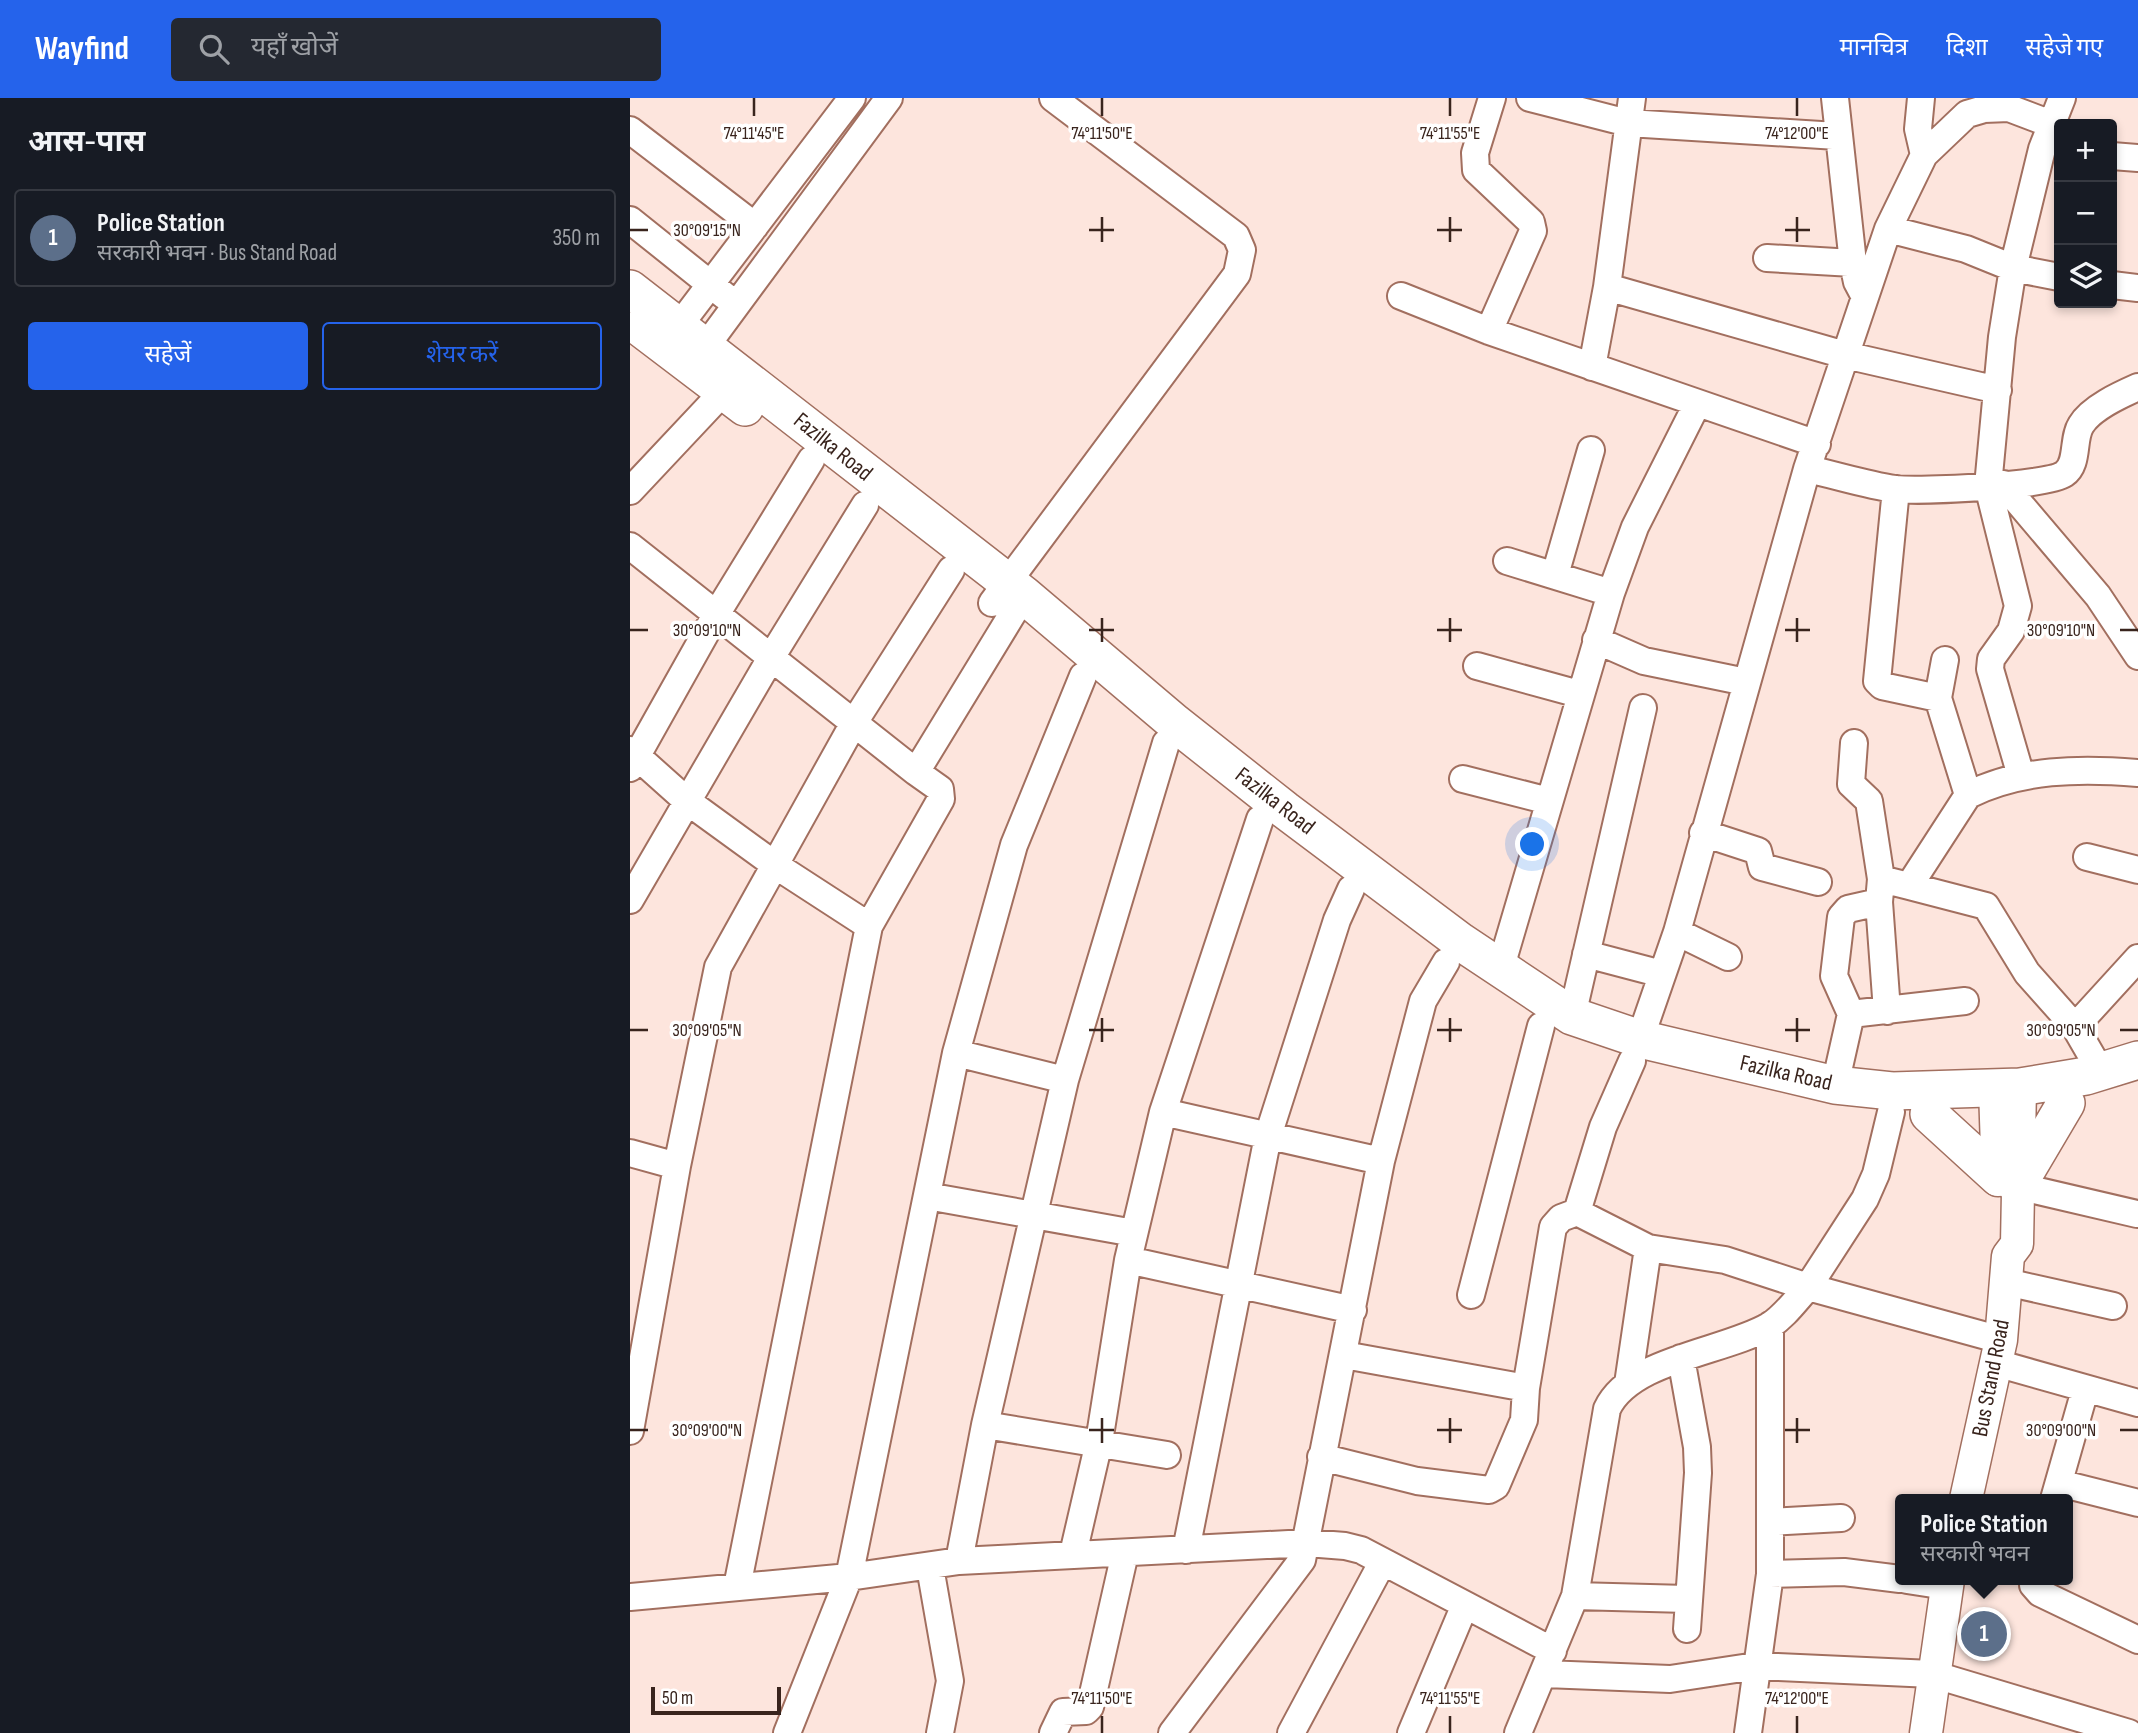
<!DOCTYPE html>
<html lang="hi">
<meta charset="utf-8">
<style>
body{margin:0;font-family:"Sofia Sans Condensed","Noto Sans Devanagari",sans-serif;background:#242831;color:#f1f3f6}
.controls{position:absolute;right:21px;top:21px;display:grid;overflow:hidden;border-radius:7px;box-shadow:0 4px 10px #0003}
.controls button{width:63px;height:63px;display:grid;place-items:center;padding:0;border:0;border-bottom:2px solid #363941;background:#171b24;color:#f1f3f6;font:35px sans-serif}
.scale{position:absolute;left:21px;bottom:18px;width:130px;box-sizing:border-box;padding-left:7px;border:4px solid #39241d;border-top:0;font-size:19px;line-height:24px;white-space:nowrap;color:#39241d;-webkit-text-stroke:5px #fff;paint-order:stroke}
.you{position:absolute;left:903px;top:747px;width:24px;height:24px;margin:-18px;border:5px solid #fff;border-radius:50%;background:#1a73e8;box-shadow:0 0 0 10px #1a73e833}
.badge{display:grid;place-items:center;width:46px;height:46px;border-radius:50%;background:#2563eb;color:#fff;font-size:23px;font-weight:700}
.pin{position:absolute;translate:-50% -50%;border:4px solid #fff;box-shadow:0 2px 7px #0006}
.popup{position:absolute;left:1265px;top:1396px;width:178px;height:91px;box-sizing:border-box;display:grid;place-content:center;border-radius:7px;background:#171b24;filter:drop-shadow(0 2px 5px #0005);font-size:23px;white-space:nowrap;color:#9ea1a6}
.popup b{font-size:26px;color:#f1f3f6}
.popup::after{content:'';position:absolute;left:50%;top:100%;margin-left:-14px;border:14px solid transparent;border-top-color:#171b24}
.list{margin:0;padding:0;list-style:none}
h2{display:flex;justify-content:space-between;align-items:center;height:91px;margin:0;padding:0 28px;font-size:30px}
h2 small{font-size:23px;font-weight:400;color:#9ea1a6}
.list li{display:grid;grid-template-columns:46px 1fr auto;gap:21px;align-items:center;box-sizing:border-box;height:98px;margin:0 14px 14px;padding:0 14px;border:2px solid #363941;border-radius:7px}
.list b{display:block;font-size:26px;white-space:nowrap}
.list p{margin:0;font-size:23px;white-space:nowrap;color:#9ea1a6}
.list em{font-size:23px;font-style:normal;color:#9ea1a6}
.actions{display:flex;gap:14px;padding:21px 28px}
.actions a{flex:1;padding:16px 0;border:2px solid #2563eb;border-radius:7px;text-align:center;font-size:24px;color:#2563eb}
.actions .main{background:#2563eb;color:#fff}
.icon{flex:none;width:38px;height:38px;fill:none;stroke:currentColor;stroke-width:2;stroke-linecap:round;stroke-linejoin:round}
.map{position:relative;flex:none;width:1508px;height:1635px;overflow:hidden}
header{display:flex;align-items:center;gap:42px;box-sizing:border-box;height:98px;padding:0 35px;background:#2563eb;color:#fff}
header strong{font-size:33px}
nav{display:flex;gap:38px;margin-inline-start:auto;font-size:24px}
.search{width:490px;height:63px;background:#242831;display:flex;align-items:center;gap:18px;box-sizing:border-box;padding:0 24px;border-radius:7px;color:#9ea1a6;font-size:26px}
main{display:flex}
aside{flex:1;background:#171b24}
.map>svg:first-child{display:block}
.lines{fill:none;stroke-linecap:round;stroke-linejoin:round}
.minor-casing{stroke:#a26f5f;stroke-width:30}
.major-casing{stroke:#a26f5f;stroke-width:35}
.highway-casing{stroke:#a26f5f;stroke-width:40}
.minor{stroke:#fff;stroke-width:26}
.major{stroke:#fff;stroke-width:32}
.highway{stroke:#fff;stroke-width:37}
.ticks{fill:none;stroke:#39241d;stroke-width:2.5}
.labels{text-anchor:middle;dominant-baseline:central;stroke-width:7;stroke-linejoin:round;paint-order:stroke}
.street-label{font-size:23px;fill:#39241d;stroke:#fff}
.ticks-label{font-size:18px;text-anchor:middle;fill:#39241d;stroke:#fff;stroke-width:7;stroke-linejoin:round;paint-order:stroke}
</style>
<header>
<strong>Wayfind</strong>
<div class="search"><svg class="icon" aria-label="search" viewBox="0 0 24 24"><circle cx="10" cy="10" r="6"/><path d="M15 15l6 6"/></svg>यहाँ खोजें</div>
<nav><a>मानचित्र</a><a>दिशा</a><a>सहेजे गए</a></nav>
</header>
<main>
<aside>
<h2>आस-पास<small></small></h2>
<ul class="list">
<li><span class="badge" style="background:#5c6f8a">1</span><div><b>Police Station</b><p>सरकारी भवन · Bus Stand Road</p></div><em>350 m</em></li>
</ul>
<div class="actions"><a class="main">सहेजें</a><a>शेयर करें</a></div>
</aside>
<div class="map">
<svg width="1508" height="1635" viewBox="0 0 1508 1635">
<rect width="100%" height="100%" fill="#fde5dd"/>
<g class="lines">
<defs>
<path id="minor" d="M900 0 998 25 1207 38
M1002 0 977 189 1215 257 1368 292
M1205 0 1223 165 1227 184 1235 199
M1291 0 1288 31 1294 57
M0 32 125 128
M1482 58 1508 60
M0 122 95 198
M1258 131 1336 151 1383 170 1429 179
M1137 160 1223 165
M1482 187 1508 190
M771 198 859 233 1187 346
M859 233 903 133 901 124 846 72 845 55 862 0
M39 241 222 0
M65 263 259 0
M962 269 977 189
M1177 371C1206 377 1236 387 1265 391 1290 394 1417 388 1434 376 1449 366 1442 341 1451 327 1461 310 1490 297 1508 289
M1373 386 1468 498 1508 558
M1266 391 1247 583 1252 588 1308 600
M0 393 94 293
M0 448 286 674
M877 463 981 495
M925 477 961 352
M362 505 607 176 612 152 606 138 423 0
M966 542 1014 563 1116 584
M847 568 949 596
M1224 645 1221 686 1239 703 1251 781 1249 804 1257 913
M0 652 57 703 145 767 239 828
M0 670 87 515 181 362
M1391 678 1360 571 1361 561 1381 533 1388 508 1358 388 1372 239 1383 170 1412 51 1432 0
M833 681 919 703
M1338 697C1390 671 1450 670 1508 675
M1073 735 1128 753 1132 769 1188 784
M1457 759 1508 772
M1251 781 1279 788 1338 697 1308 600 1315 562
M1279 788 1356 808 1397 875 1445 929
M0 802 142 558 235 407
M1047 834 1098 859
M956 856 1032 876
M870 872 981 495 1005 429 1067 306
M1221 916 1204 878 1211 819 1218 811 1249 804
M942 918 1013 610
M1010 941 1047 834 1177 371 1258 131 1294 57 1337 16 1354 11 1379 10 1421 26
M326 955 435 982
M1471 974 1445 929 1508 860
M1205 987 1221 916 1335 903
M533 1014 751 1063
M0 1055 47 1068
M1387 1088 1507 1116
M297 1098 504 1135
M1018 1150 1095 1162 1178 1189 1235 1101 1246 1076 1261 1014
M498 1162 723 1212
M1376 1184 1483 1208
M841 1197 911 928
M714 1257 896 1290 923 1129 931 1120 947 1114
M1051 1260 1067 1349 1068 1375 1057 1531
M1366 1265 1508 1305
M998 1286 1018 1150 947 1114 973 1029 1002 963
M355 1327 537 1357
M0 1333 47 1068 88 869 225 623 321 472
M691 1359 787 1383 859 1392 866 1388 894 1322 896 1290
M1429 1385 1508 1405
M1424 1401 1455 1292
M1141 1424 1211 1420
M556 1452 638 1038 707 822 721 791
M443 1456 469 1344 498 1162 533 1014 630 721
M329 1463 355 1327 435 982 536 645
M300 1469 320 1583 310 1635
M1140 1476 1214 1474 1270 1481
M1277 1482 1316 1488
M1403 1482V1487L1410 1495 1508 1542
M107 1489 239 828 311 701 310 691 286 674 394 497
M945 1498 1057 1501
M0 1499 219 1479 329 1463 677 1445 715 1448 731 1452 923 1553
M915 1576 1040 1581 1126 1568 1302 1576 1499 1635
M157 1635 219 1479 326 955 384 747 453 578
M423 1635 433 1614 456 1613 460 1609 495 1455
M542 1635 672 1462 751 1063 793 903 816 864
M661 1635 752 1465
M781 1635 834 1509
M888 1635 945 1498 977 1311C1000 1261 1095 1254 1139 1228 1154 1219 1166 1202 1178 1189L1371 1242
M1118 1635 1140 1476V1227"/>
<path id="major" d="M1365 990 1368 1082
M1336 1401 1371 1242 1378 1158 1387 1146 1390 989
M1296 1635 1318 1482"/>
<path id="highway" d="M0 191 394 497 545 625 655 712 831 844 942 918 1010 941 1205 987 1262 993 1390 989 1456 978 1508 962
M11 230 115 309
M1299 1016 1368 1079
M1387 1088 1436 1005"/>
</defs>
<use href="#minor" class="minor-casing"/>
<use href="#major" class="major-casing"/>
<use href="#highway" class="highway-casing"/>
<use href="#minor" class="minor"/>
<use href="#major" class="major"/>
<use href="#highway" class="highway"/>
</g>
<path class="ticks" d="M124 0V18M472 0V18M820 0V18M1167 0V18M472 119V144M820 119V144M1167 119V144M0 132H18M459 132H484M807 132H832M1155 132H1180M472 520V544M820 520V544M1167 520V544M0 532H18M459 532H484M807 532H832M1155 532H1180M1490 532H1508M472 920V944M820 920V944M1167 920V944M0 932H18M459 932H484M807 932H832M1155 932H1180M1490 932H1508M472 1320V1345M820 1320V1345M1167 1320V1345M0 1332H18M459 1332H484M807 1332H832M1155 1332H1180M1490 1332H1508M472 1618V1635M820 1618V1635M1167 1618V1635"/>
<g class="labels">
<g class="street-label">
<text transform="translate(203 349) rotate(39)">Fazilka Road</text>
<text transform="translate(645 703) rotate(38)">Fazilka Road</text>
<text transform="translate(1156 975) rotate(13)">Fazilka Road</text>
<text transform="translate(1361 1280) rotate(-79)">Bus Stand Road</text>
</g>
</g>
<g class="ticks-label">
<text x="124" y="41">74°11'45"E</text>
<text x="472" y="41">74°11'50"E</text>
<text x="820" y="41">74°11'55"E</text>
<text x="1167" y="41">74°12'00"E</text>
<text x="77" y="138">30°09'15"N</text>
<text x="77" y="538">30°09'10"N</text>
<text x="1431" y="538">30°09'10"N</text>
<text x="77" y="938">30°09'05"N</text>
<text x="1431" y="938">30°09'05"N</text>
<text x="77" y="1338">30°09'00"N</text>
<text x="1431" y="1338">30°09'00"N</text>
<text x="472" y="1606">74°11'50"E</text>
<text x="820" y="1606">74°11'55"E</text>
<text x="1167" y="1606">74°12'00"E</text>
</g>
</svg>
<div class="controls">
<button>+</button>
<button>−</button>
<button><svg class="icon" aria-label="layers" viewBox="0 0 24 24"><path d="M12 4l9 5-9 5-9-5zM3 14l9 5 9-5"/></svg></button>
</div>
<div class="scale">50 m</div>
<div class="you"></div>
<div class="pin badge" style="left:1354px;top:1536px;background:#5c6f8a">1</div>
<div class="popup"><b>Police Station</b>सरकारी भवन</div>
</div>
</main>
